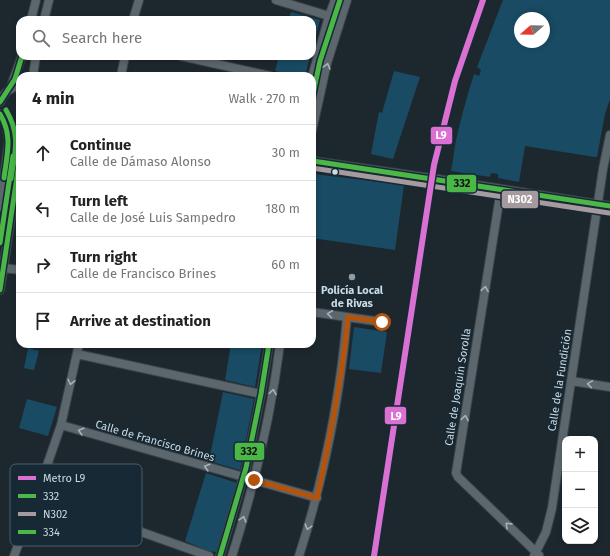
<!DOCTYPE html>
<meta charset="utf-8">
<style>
body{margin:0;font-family:"Fira Sans",sans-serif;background:#f2f2f2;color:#222}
.controls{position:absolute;right:12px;bottom:12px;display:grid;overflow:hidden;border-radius:8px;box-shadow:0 2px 6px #0003}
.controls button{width:36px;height:36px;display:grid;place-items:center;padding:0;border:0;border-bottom:1px solid #e0e0e0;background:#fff;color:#222;font:20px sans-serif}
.compass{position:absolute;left:514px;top:12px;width:36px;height:36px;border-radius:50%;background:#fff;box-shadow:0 2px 6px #0003;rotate:250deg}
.stop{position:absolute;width:12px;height:12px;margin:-9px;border:3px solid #b45309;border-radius:50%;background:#fff}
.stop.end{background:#b45309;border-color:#fff;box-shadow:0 1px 4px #0008}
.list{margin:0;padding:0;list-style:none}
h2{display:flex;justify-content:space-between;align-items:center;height:52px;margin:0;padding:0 16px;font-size:17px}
h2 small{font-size:13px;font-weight:400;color:#767676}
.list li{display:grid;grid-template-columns:26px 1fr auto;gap:12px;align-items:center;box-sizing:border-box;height:56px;padding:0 16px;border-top:1px solid #e0e0e0}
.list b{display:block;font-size:15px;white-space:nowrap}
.list p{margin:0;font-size:13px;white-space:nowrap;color:#767676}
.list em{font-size:13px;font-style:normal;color:#767676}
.icon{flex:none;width:22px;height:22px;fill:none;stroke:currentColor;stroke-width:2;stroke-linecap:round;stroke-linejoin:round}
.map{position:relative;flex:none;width:610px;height:556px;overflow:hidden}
.search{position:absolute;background:#fff;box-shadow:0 2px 6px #0003;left:16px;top:16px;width:300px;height:44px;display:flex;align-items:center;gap:10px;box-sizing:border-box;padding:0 14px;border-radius:12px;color:#767676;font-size:15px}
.panel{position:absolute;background:#fff;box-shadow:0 2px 6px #0003;left:16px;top:72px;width:300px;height:276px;border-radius:12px}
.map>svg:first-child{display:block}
.green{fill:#194b64;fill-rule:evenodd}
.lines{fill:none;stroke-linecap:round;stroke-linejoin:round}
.minor-casing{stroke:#3b4449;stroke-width:10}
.minor{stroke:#5c676d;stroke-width:8}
.bus-1-casing{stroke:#162935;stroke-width:8}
.bus-2-casing{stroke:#162935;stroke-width:8}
.bus-3-casing{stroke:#162935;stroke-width:8}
.bus-1{stroke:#4ab747;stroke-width:5}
.bus-2{stroke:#a59a9d;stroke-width:5}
.bus-3{stroke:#4ab747;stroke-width:5}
.metro-1-casing{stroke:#162935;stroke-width:9}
.metro-1{stroke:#da70d1;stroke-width:6}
.oneway{stroke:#a6b2b8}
.route{stroke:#b45309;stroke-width:5}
.bus-dot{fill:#cedae1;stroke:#162935;stroke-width:1.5}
.poi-dot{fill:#909ca2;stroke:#162935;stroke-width:1.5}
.labels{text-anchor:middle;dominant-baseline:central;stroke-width:3.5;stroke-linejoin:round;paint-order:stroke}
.poi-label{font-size:11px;font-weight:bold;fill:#cedae1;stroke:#162935}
.street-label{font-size:11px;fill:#cedae1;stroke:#162935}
.key{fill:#162935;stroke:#4d5e69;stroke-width:1}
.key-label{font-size:11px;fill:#cedae1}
.line-badge{stroke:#162935;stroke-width:1.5}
.badge-label{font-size:11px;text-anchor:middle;font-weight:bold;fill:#fff}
.pale-badge-label{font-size:11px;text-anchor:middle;font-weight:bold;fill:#111}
</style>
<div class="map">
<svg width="610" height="556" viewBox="0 0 610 556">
<rect width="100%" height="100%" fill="#1d282e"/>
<path class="green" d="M503 0H610V99L605 114 597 157H595L525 146 519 182 498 178V174L491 173 490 177 451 171C453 161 454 151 456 140 461 118 467 96 474 74L479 76 481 70 477 67ZM520 18H544V42H520Z
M291 12 320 20 312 51V20H288Z
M279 56H310L305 76H297L275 71Z
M394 71 420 77 393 159 371 154 379 112 382 113Z
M314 174 404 185 395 250 312 238V179Z
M354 327 387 332 381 373 349 369Z
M231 344H262L255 387 225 380Z
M28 348 39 351 34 370 24 368Z
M223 392 254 399 240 470 209 461Z
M27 399 57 407 48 436 19 428Z
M206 473 237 483 216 552 208 551 185 541Z"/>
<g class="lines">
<defs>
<path id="minor" d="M276 0 329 16
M31 20 36 0
M44 20 49 0
M133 20 139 0
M181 56 270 76
M33 76 36 56
M121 76 125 56
M312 77 329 16 335 0
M10 89 22 56
M0 102C4 92 10 87 20 86
M0 114 6 124 20 129
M312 131 327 63 347 0
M313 161 450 181 610 206
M501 189 456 473 458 477 539 555
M0 207 9 141 6 124
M4 268 20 270
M0 290 20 157
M312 312 382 322
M77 354 261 394
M571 381 610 387
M61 425 244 477
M254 480 317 498
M37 495 209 556
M14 556 34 503 61 425 79 344
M220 556 246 468 261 394 269 344
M232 556C254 487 271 416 280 344
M299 556C324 478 340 398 347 317
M534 556 546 532 552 508 603 169 610 135"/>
</defs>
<use href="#minor" class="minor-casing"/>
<use href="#minor" class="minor"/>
<defs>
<path id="bus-1" d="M0 102 15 79 22 56
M0 114C13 136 7 154 4 178
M313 161 610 206
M0 290 20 157
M220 556 246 468 261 394 269 344"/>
<path id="bus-2" d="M312 168 609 213"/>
<path id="bus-3" d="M312 99 320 61 340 0
M6 110C21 135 15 152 11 179
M0 243 13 156"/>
</defs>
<use href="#bus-1" class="bus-1-casing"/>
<use href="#bus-2" class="bus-2-casing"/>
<use href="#bus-3" class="bus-3-casing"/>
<use href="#bus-1" class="bus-1"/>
<use href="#bus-2" class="bus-2"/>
<use href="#bus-3" class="bus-3"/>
<defs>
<path id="metro-1" d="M374 556 434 165 455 81 483 0"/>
</defs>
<use href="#metro-1" class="metro-1-casing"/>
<use href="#metro-1" class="metro-1"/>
</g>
<defs><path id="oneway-chevron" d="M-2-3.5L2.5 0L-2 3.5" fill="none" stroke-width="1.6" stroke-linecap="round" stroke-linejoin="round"/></defs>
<g class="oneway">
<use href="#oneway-chevron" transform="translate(327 66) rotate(-75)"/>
<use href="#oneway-chevron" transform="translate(485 289) rotate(-81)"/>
<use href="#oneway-chevron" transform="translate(330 314) rotate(-172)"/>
<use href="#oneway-chevron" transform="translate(71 382) rotate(103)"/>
<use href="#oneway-chevron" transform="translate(590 384) rotate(-171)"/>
<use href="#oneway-chevron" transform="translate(273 392) rotate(-81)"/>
<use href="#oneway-chevron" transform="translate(465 418) rotate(-81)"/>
<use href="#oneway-chevron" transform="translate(81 431) rotate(-164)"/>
<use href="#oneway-chevron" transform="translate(207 467) rotate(-164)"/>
<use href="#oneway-chevron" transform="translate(243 519) rotate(-74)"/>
<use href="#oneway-chevron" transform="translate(508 525) rotate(-136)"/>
<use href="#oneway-chevron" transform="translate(308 527) rotate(107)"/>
</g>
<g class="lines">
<path class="route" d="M254 480 317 498C330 437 342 379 348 317L382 322"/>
</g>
<circle class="bus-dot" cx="335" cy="172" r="3.5"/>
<circle class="poi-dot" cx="352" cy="277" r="4"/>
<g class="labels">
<g class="poi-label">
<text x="352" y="290">Policía Local<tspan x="352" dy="13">de Rivas</tspan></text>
</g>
<g class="street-label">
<text transform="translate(560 380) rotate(-81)">Calle de la Fundición</text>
<text transform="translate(458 387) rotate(-81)">Calle de Joaquín Sorolla</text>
<text transform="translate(155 441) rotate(16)">Calle de Francisco Brines</text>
</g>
</g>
<rect x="10" y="464" width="132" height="82" rx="6" class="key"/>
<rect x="18" y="476" width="18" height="4" fill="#da70d1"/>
<rect x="18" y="494" width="18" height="4" fill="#4ab747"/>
<rect x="18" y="512" width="18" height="4" fill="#a59a9d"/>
<rect x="18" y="530" width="18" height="4" fill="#4ab747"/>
<g class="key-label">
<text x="43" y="482">Metro L9</text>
<text x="43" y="500">332</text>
<text x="43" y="518">N302</text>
<text x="43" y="536">334</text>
</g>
<g class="line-badge">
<rect x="430" y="126" width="23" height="19" rx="4" fill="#da70d1"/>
<rect x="446" y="174" width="31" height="19" rx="4" fill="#4ab747"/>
<rect x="501" y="190" width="38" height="19" rx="4" fill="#a59a9d"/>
<rect x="384" y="406" width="23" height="19" rx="4" fill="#da70d1"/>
<rect x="234" y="442" width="31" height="19" rx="4" fill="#4ab747"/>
</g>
<g class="badge-label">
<text x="441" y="139">L9</text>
<text x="520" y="203">N302</text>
<text x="396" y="420">L9</text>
</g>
<g class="pale-badge-label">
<text x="462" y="187">332</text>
<text x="249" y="455">332</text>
</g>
</svg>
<div class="controls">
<button>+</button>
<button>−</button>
<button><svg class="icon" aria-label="layers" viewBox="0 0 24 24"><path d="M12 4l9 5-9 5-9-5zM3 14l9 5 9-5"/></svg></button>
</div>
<svg class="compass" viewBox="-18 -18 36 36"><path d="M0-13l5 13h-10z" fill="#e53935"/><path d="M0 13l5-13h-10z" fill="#767676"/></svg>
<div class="stop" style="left:382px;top:322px"></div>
<div class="stop end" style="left:254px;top:480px"></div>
<div class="search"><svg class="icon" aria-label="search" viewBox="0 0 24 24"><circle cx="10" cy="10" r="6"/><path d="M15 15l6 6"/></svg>Search here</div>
<section class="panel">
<h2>4 min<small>Walk · 270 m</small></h2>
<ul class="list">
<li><svg class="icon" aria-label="ahead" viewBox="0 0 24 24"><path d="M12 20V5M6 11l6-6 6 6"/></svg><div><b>Continue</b><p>Calle de Dámaso Alonso</p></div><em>30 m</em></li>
<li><svg class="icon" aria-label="left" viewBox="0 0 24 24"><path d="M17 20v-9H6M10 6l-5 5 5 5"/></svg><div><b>Turn left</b><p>Calle de José Luis Sampedro</p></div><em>180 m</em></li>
<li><svg class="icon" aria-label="right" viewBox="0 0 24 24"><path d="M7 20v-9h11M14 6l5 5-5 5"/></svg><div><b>Turn right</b><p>Calle de Francisco Brines</p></div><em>60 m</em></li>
<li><svg class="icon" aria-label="arrive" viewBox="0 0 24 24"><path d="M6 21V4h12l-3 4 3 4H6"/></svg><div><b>Arrive at destination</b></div></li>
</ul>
</section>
</div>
